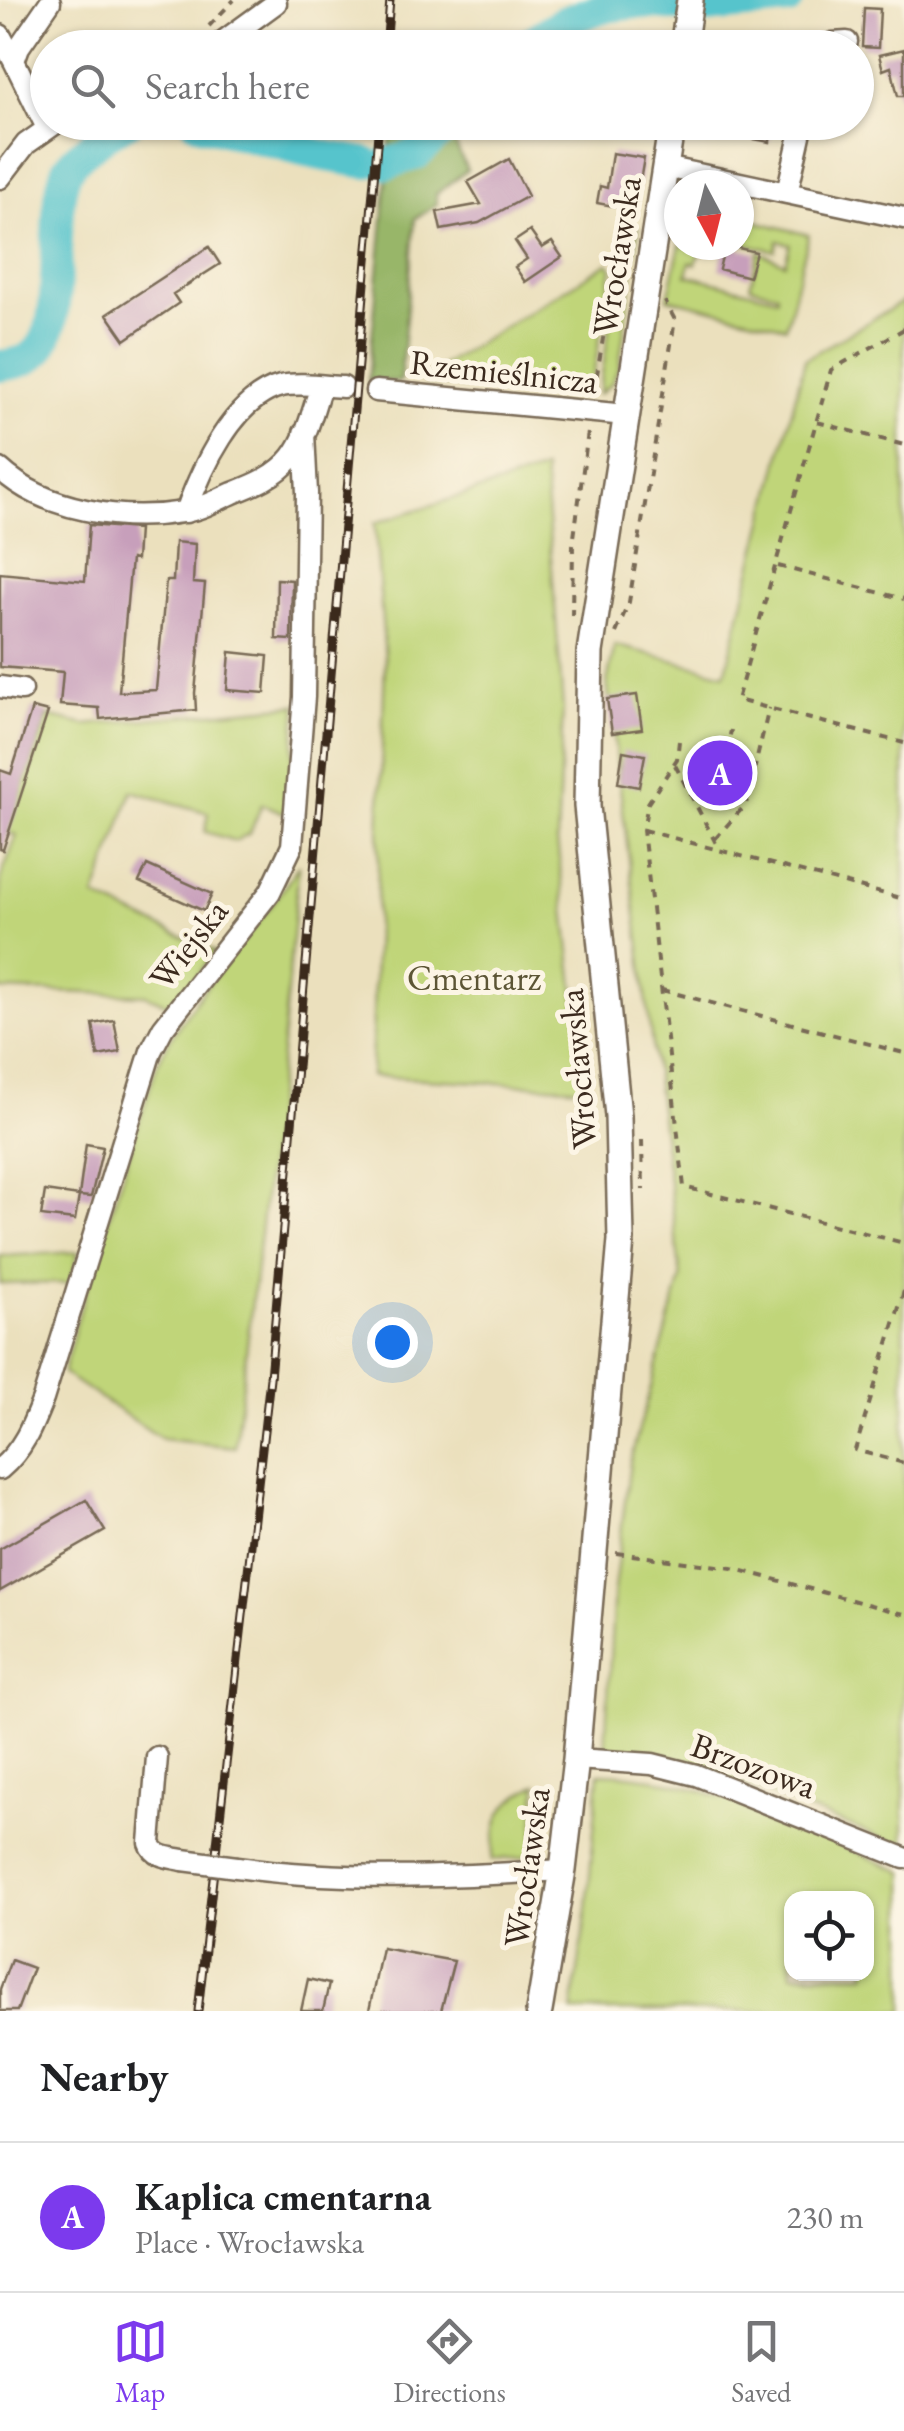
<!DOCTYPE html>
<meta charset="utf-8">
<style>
body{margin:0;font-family:"EB Garamond",serif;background:#f6f6f6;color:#202124}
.controls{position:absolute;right:30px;bottom:30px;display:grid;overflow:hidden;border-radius:20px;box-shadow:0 2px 8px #0004}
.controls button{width:90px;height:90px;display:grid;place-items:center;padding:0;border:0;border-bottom:2px solid #e0e0e0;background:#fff;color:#202124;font:50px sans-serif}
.compass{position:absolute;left:664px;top:170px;width:90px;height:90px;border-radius:50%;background:#fff;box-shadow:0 2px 8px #0004;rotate:173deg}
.you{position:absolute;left:392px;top:1342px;width:35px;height:35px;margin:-25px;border:8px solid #fff;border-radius:50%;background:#1a73e8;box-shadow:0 0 0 15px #1a73e833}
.badge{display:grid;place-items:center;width:65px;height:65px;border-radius:50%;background:#7c3aed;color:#fff;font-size:32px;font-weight:700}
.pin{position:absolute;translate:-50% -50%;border:5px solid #fff;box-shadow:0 2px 10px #0006}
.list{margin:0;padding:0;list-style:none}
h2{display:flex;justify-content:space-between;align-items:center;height:130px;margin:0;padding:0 40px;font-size:42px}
h2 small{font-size:32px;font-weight:400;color:#757577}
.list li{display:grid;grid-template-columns:65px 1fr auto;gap:30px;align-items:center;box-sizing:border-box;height:150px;padding:0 40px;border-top:2px solid #e0e0e0}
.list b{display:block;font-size:38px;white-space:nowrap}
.list p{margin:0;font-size:32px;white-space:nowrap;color:#757577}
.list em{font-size:32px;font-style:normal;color:#757577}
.icon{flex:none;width:55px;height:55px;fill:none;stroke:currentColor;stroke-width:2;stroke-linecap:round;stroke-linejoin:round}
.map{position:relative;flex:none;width:904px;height:2011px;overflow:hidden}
.search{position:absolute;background:#fff;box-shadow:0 2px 8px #0004;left:30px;right:30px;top:30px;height:110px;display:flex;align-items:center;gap:25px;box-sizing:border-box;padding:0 35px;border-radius:55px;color:#757577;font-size:38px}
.sheet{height:280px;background:#fff}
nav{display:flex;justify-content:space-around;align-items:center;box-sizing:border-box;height:140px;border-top:2px solid #e0e0e0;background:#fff;font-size:28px;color:#757577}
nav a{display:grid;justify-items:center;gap:5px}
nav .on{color:#7c3aed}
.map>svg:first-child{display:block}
.green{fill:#c0d579;stroke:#7e804c;stroke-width:2.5;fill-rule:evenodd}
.forest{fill:#98b669;stroke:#6a7044;stroke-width:2.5}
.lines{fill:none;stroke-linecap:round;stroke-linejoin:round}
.river{stroke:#57c4cc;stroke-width:32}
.building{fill:#c79fbb}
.minor-casing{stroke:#796a56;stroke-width:25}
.major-casing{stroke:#796a56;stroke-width:30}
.path{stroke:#796a56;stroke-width:4;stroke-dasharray:8 8;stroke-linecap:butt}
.minor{stroke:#fff;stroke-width:20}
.major{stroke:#fff;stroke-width:25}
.rail-casing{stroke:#3b2a1e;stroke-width:9}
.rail{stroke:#fcf5e5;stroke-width:5;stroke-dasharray:15;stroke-linecap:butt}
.minor-bridge-casing{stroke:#796a56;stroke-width:25;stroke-linecap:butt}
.minor-bridge{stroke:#fff;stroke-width:20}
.labels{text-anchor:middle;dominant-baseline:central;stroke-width:10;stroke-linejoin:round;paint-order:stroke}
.street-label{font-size:35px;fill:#3b2a1e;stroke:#fcf5e5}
.park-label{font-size:35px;fill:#5c5535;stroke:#fcf5e5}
</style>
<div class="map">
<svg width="904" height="2011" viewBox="0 0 904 2011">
<rect width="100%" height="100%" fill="#fcf5e5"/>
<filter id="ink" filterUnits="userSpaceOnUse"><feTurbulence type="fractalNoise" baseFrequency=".01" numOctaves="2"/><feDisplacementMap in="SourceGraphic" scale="20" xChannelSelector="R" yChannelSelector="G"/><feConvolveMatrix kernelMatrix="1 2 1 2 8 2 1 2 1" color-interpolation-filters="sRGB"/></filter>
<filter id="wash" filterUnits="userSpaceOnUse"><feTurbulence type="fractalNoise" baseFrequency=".0048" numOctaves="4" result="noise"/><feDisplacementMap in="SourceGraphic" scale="40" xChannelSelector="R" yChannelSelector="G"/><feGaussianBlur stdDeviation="2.25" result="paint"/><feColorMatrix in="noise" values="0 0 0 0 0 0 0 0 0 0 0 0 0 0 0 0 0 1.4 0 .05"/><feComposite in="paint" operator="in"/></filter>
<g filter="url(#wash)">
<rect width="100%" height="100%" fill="#ebe0bd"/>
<path class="green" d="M739 217 809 235 786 327 668 298 680 245H710L708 253 700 251 696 264 690 262 687 275 777 298V294L750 286 759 252 785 263 790 244 778 241 775 251 739 242Z
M639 226 619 367 611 384 599 394 620 258Z
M608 263 612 268 591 389 586 396 428 384 420 379Z
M904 301V1847L689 1763 655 1753 605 1749 614 1589 630 1462 681 1278 607 682 615 645 725 674 805 359Z
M544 470 563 708 557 841 586 1088 371 1076 385 661 375 523Z
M297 705 289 815 262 804 250 833 235 841 205 832 209 813 132 791 95 897 215 952 173 1007 146 995 0 990V879L17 835 7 833 48 716 85 725Z
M299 864 282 1046 235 1447 162 1439 63 1373 80 1310 157 1065C191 990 258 935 299 864Z
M78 1252 71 1283 0 1284V1256Z
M599 1773C695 1773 814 1836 904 1872V2011H572L587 1909ZM792 1898H866V1974H792Z
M537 1784 533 1851 523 1857 492 1860C497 1813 496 1809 537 1784Z"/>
<path class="forest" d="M392 123H446L467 170 436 194 437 204 415 219 400 382 368 380Z"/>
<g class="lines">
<path class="river" d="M522 48 563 22 601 8 638 3 708 8 788 0
M197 122 321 155 366 163
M386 164 417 154 452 122
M0 366C13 364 27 362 36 353 70 322 46 214 67 170 74 155 112 130 128 122"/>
</g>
<g id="blocks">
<path class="building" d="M864 8 880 9 878 48 862 47Z
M904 49V96H898L891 67 883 70 879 55Z
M706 122H772L770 142 705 130Z
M612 153 644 158 635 210 597 203 600 186 607 188Z
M509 159 528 196 479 223 441 230 437 212 481 204 468 182Z
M530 231 542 248 552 242 562 257 525 282 515 267 527 259 515 241Z
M725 245 756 252 749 277 719 269Z
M209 247 220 264 173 294 179 303 125 340 107 314Z
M89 525 138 529 136 560 131 559 119 692 156 690 166 581H173L175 542 195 544 193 583 205 584 195 693 196 710 100 719 99 708 60 705 63 672 0 667V573L85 581Z
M277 579 292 580 291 640 276 639Z
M230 652 268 656 265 693 227 690Z
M637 695 642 729 612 733 607 699Z
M32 708 48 712 3 850 0 849V770L11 774Z
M698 772a22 22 0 1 1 44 0a22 22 0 1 1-44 0Z
M623 751 645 755 639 787 618 783Z
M147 865 212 894 204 911 139 882Z
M114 1020 120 1052 98 1056 93 1024Z
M86 1144 103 1147 91 1197 79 1196Z
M45 1191 79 1196 75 1220 41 1216Z
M86 1500 105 1531 0 1591V1549Z
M382 1948 454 1961 441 2011H369Z
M11 1960 33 1968 17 2011H0V1989Z
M308 1979 329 1984 323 2011H301Z"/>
</g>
</g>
<g filter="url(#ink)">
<use href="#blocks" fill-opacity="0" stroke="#796a56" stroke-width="2.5"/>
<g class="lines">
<defs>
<path id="minor" d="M0 35 14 61
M214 48 276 3
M825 48 832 43 847 42
M47 128 14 61 19 47 50 2
M665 167 904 218
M0 178 26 144 56 123
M787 193 803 122
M376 391 626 415
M0 469C45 511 123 522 183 512 200 510 217 500 233 493 254 485 277 476 292 457 307 438 313 409 321 386
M186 512C201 470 233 398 281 386 299 382 324 386 343 387
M0 687 22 690
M0 1469C23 1450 32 1427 43 1399L151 1051 163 1028 270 892 292 846 304 697 307 493 304 433
M157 1757 150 1843C155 1858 170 1857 183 1860
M576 1759 652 1764 696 1775 904 1858
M237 1867C345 1882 454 1877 563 1870"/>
<path id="major" d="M683 48 690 0
M539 2011 563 1870 576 1759 621 1240 618 1116 587 806 590 652 672 122"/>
</defs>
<use href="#minor" class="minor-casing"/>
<use href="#major" class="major-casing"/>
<path class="path" d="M209 26 234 0
M904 329 831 370 737 700 904 743
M594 392 618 249 634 223
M817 422 904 445
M778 566 904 599
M572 616 573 545 588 432
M616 633 629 602 675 320 665 301
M679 741 677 759 648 803 643 830 684 1187 904 1243
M727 751 731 730
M675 765 719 849
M643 830 904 899
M715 839 746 804 769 708
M662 990 904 1053
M642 1140 643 1190
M904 1291 855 1450 904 1463
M616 1553 732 1568 904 1614"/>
<use href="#minor" class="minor"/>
<use href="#major" class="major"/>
<defs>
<path id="rail" d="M386 48 390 0
M198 2011 270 1378 379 122"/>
</defs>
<use href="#rail" class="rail-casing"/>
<use href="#rail" class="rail"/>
<defs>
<path id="minor-bridge" d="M183 1860 237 1867"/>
</defs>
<use href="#minor-bridge" class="minor-bridge-casing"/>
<use href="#minor-bridge" class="minor-bridge"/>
</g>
</g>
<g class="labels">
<g class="street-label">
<text transform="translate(616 256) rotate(-81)">Wrocławska</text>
<text transform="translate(504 371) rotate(6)">Rzemieślnicza</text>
<text transform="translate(188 944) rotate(-52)">Wiejska</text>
<text transform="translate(577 1069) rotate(-95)">Wrocławska</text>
<text transform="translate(754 1765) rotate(20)">Brzozowa</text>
<text transform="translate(526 1867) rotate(-82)">Wrocławska</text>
</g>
<g class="park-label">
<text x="474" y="977">Cmentarz</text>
</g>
</g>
</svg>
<div class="controls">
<button><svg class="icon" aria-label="locate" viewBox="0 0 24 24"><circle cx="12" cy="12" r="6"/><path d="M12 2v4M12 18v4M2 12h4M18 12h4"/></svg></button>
</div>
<svg class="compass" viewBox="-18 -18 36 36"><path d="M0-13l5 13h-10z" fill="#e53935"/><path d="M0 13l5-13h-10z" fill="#757577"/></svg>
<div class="you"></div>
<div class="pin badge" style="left:720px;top:773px">A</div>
<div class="search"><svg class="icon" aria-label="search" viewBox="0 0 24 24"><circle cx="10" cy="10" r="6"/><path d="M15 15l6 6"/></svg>Search here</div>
</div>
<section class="sheet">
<h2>Nearby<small></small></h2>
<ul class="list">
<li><span class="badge">A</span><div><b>Kaplica cmentarna</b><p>Place · Wrocławska</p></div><em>230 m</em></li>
</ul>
</section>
<nav>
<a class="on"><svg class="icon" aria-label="map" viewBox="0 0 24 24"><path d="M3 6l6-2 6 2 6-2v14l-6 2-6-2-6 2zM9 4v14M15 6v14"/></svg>Map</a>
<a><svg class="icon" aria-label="directions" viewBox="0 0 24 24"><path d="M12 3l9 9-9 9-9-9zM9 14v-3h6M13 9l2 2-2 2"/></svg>Directions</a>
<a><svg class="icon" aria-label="saved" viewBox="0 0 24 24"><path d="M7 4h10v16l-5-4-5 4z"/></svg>Saved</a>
</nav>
